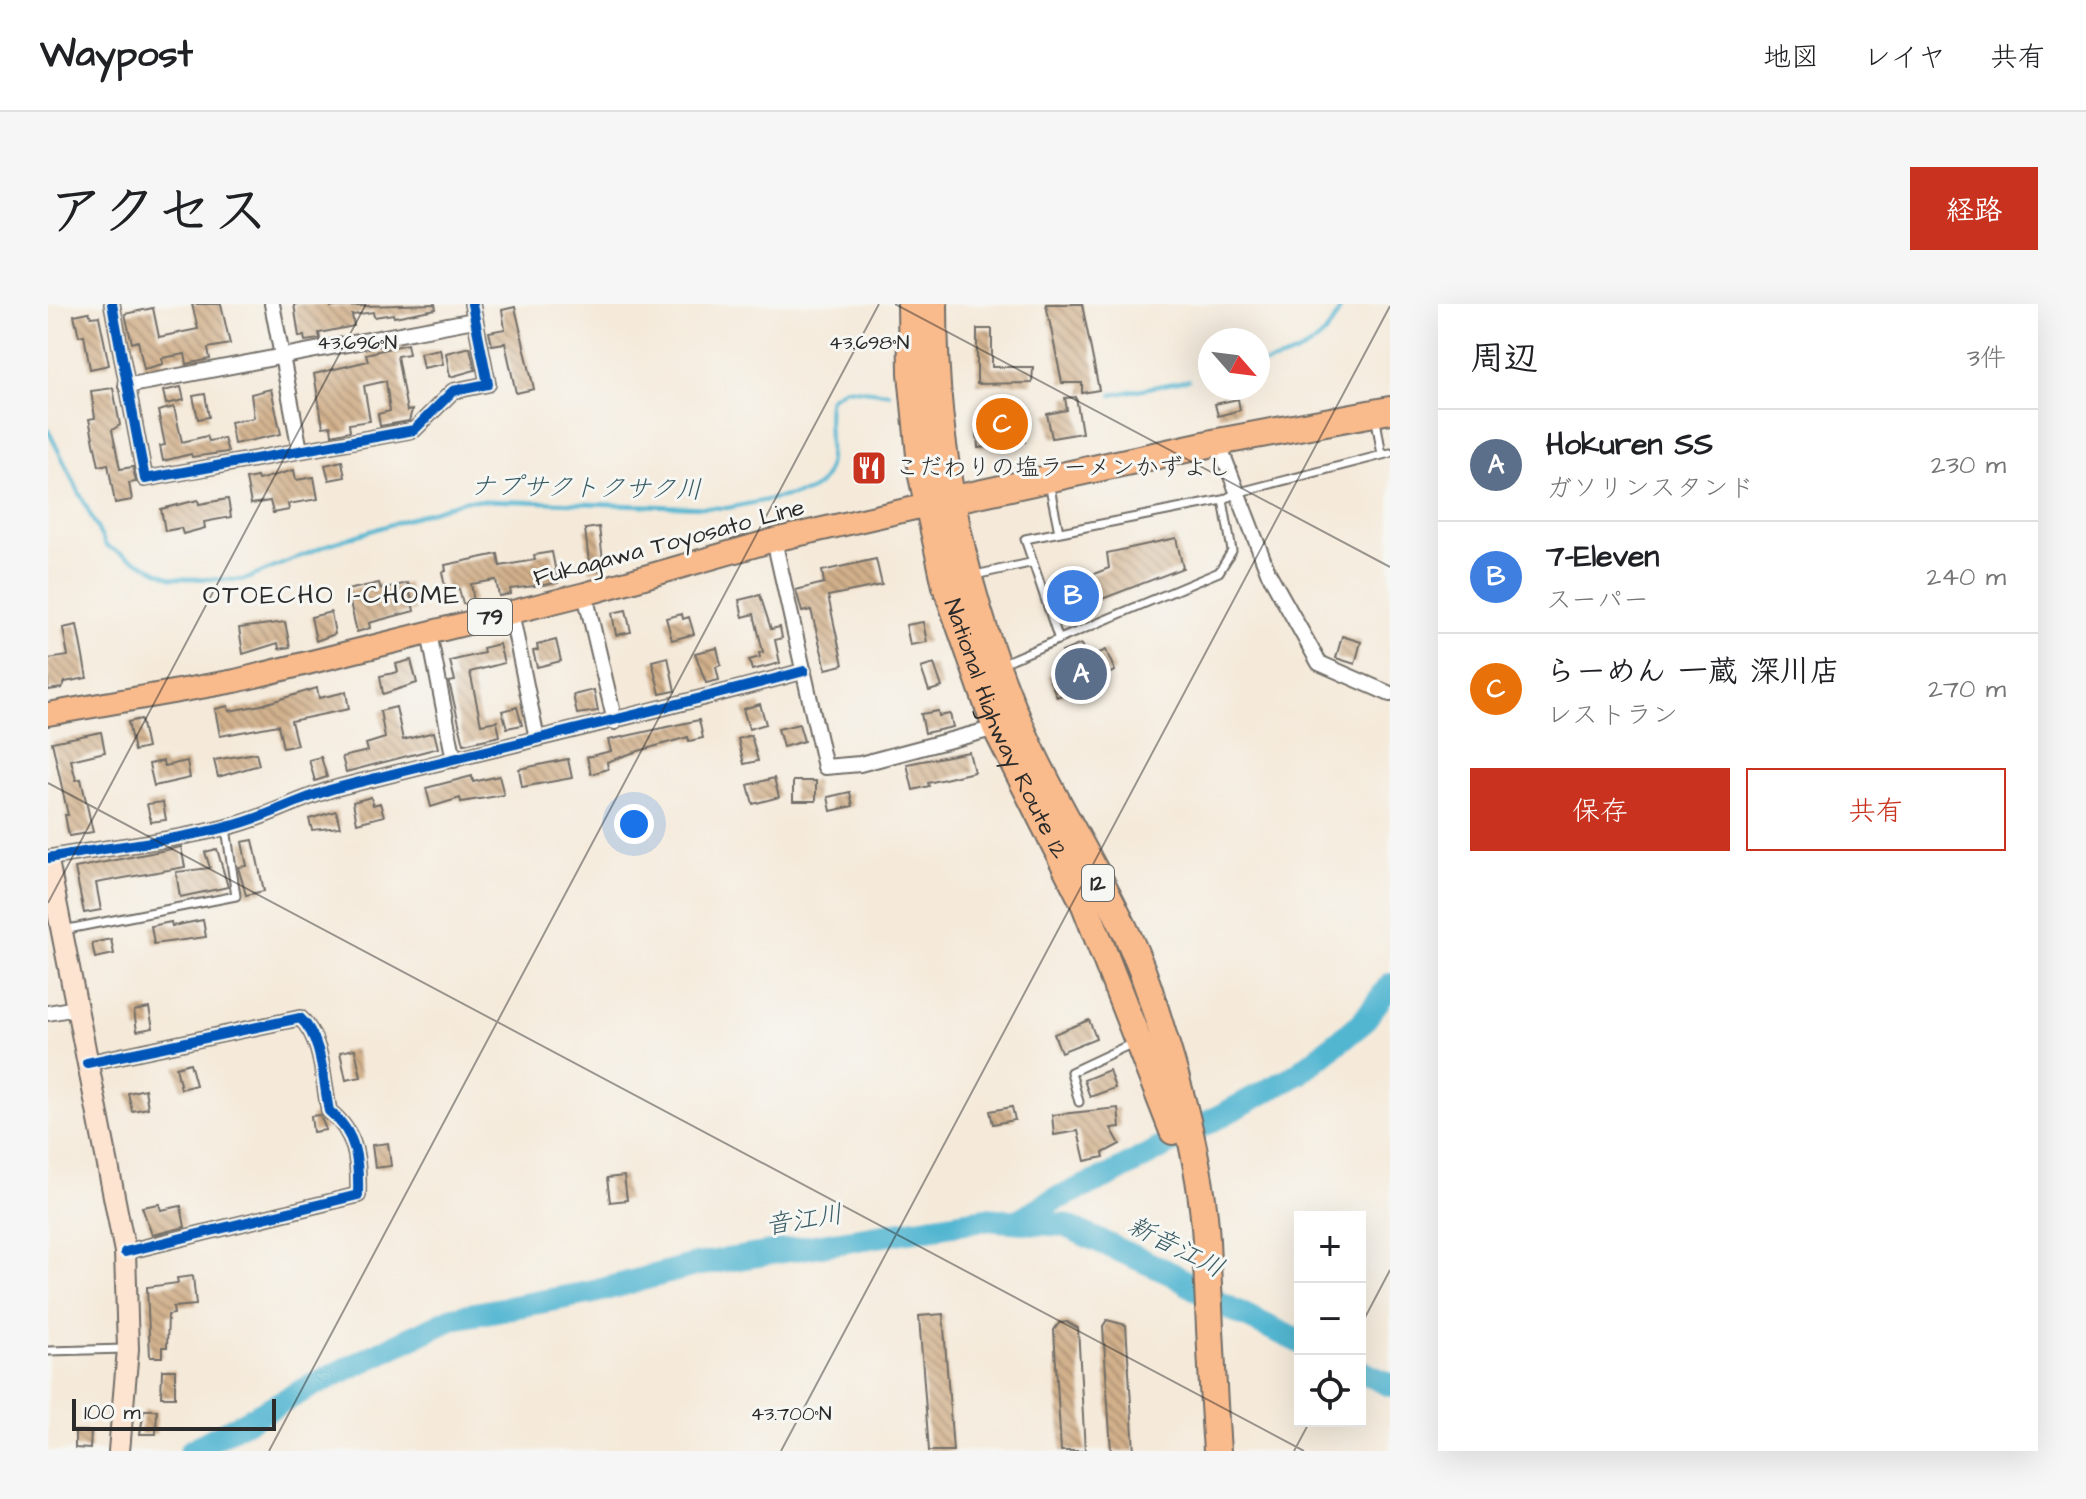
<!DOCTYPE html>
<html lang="ja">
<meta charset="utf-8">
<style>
body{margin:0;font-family:"Architects Daughter","Klee One",sans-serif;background:#f6f6f6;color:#202124}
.controls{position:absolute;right:24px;bottom:24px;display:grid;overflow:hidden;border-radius:0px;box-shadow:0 8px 32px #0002}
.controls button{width:72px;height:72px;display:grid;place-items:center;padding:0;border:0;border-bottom:2px solid #e0e0e0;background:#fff;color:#202124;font:40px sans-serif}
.compass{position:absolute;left:1150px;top:24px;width:72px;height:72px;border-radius:50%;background:#fff;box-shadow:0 8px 32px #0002;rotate:118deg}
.scale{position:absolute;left:24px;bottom:20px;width:204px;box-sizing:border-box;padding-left:8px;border:4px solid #2b2b2b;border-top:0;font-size:22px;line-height:28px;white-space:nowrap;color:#2b2b2b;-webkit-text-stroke:6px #f6f6f2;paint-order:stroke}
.you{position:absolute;left:586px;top:520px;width:28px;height:28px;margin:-20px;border:6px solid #fff;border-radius:50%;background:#1a73e8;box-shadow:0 0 0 12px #1a73e833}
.badge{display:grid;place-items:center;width:52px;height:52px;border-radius:50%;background:#c8321e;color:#fff;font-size:26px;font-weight:700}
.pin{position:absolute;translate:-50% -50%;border:4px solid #fff;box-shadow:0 2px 8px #0006}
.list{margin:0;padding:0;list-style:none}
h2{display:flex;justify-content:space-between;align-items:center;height:104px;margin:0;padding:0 32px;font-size:34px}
h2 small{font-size:26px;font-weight:400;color:#757577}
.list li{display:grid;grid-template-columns:52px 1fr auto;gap:24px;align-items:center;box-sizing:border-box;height:112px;padding:0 32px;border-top:2px solid #e0e0e0}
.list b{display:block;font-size:30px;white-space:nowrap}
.list p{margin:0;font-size:26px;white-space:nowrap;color:#757577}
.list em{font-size:26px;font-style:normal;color:#757577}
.actions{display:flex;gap:16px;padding:24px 32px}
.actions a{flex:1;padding:18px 0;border:2px solid #c8321e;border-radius:0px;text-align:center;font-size:28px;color:#c8321e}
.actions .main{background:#c8321e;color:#fff}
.icon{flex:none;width:44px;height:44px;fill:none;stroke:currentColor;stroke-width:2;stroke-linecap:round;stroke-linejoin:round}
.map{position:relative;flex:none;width:1342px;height:1147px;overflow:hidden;border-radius:0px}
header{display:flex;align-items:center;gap:48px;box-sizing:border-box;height:112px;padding:0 40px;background:#fff;border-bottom:2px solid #e0e0e0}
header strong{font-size:38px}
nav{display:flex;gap:44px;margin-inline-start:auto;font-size:28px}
.intro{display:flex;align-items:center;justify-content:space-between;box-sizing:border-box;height:192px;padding:0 48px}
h1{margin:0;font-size:56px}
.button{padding:20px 36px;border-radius:0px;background:#c8321e;color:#fff;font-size:28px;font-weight:700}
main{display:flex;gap:48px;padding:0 48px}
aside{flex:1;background:#fff;border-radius:0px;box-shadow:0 8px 32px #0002}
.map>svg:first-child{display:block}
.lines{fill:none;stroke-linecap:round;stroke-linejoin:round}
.stream{stroke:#52b6d1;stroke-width:4}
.river{stroke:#52b6d1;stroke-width:24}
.building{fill:url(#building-back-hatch)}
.lane-casing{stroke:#726e68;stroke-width:11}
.street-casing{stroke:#726e68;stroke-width:18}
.secondary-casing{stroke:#726e68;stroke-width:24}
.primary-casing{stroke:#726e68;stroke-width:26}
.highway-casing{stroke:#726e68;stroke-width:30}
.lane{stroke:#fff;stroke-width:7}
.street{stroke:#fff;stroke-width:14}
.secondary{stroke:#fde4d1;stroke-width:20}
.primary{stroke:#fabb8c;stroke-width:22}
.highway{stroke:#fabb8c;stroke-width:26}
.cycleway-casing{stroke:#f6f6f2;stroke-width:15}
.cycleway{stroke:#0057b8;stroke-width:10}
.ticks{fill:none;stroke:#2b2b2b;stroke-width:2;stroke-opacity:0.45}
.labels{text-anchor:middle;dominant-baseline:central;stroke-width:6;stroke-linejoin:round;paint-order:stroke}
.shield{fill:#f6f6f2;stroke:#686867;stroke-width:2}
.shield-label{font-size:22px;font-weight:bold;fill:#2b2b2b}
.poi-label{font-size:24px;fill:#2b2b2b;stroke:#f6f6f2;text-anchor:start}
.street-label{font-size:24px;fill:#2b2b2b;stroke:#f6f6f2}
.water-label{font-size:26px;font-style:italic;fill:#395c65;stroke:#f6f6f2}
.neighbourhood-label{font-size:26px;letter-spacing:2px;fill:#2b2b2b;stroke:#f6f6f2}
.ticks-label{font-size:20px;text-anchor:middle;fill:#2b2b2b;stroke:#f6f6f2;stroke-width:6;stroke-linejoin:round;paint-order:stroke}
</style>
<header>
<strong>Waypost</strong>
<nav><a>地図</a><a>レイヤ</a><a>共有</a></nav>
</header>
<div class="intro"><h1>アクセス</h1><a class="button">経路</a></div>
<main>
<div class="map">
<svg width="1342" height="1147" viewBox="0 0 1342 1147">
<defs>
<pattern id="building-back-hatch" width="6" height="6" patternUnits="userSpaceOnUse" patternTransform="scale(2)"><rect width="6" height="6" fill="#d1b08b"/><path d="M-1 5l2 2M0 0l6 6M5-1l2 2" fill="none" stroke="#aa8f72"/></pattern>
</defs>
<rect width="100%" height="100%" fill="#f6f6f2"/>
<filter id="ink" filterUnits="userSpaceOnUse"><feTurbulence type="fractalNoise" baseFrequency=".0125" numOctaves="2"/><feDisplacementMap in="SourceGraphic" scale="16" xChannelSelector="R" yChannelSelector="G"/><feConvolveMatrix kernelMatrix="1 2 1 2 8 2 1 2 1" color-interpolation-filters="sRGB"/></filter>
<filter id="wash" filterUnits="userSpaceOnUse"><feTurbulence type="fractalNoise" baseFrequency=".006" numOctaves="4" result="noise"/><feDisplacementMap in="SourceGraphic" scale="32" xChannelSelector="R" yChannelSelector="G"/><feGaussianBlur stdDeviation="1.8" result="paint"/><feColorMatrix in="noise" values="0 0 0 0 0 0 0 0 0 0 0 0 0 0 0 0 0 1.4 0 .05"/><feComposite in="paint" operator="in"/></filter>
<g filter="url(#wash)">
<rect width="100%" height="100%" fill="#f5eada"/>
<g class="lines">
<path class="stream" d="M1210 61C1248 53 1280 40 1294 0
M1154 73 1162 72
M1064 91 1141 76
M0 126 58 242 124 274 196 276 282 240 418 196 679 204 759 188C796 174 774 125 782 94L797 84 841 89"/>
<path class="river" d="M973 915 1005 896 1061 872 1250 770 1314 719 1342 681
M1312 1067 1342 1081
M143 1147 263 1082 405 1014 546 988 647 961 937 915 1016 921 1124 970 1173 1000 1252 1038"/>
</g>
<g id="blocks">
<path class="building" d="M144 0H173L182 40 160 44 162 55 139 60 137 50 114 54 115 60 96 65 90 37 84 39 77 10 105 4 111 33 150 25Z
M246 0H283V3L387 0 388 5 346 13 345 10 326 13 325 8 304 11 306 22 271 29 272 35 257 37 256 32 251 33Z
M998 0H1034L1051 86 1034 89V79H1014Z
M467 3 486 85 468 89 457 39 444 41 441 28 457 25 454 6Z
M41 8 43 13 51 12 61 61 42 65 36 31 31 32 26 11Z
M929 25H944V63H985L984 79 929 80Z
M359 40 361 50 349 52 359 107 364 106 361 117 332 122 330 110 342 107 338 77 316 82 322 117 301 120 302 127 284 131 283 122 275 123 266 70 320 57 318 50Z
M422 43 427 66 402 73 398 49Z
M392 45 395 60 375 64 372 49Z
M133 83 136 96 118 100 115 87Z
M65 84 72 121 64 126 72 165 85 163 88 178 81 179 84 196 67 199 60 160 51 162 41 115 47 114 43 87Z
M223 85 233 130 186 140 182 118 206 114 203 90Z
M157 90 161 113 150 115 145 92Z
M1028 93 1034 129 1004 134 999 110 1019 106 1017 94Z
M1190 95 1192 106 1170 112 1167 100Z
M968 99 977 138 930 144 929 127 959 124 957 100Z
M126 103 134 138 159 132 161 137 176 134 180 148 144 153 143 150 115 157 112 142 117 141 110 107Z
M294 157 297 173 281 176 277 161Z
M246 166 248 176 266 173 270 195 240 200 241 206 225 209 222 197 203 200 198 175 209 173 210 176Z
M180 195 183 213 156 218 157 224 135 230 133 224 117 227 113 205 150 196 151 200Z
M551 223 556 265 542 267 537 225Z
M1128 234 1135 264 1015 310 1005 286 1061 264 1059 249Z
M504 248 510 279 462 285 463 290 451 292 448 276 423 280 426 298 415 300 411 285 398 288 394 268 398 267 397 261 450 250 452 262 487 256 486 251Z
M828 255 834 281 780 292 795 361 778 365 763 306 754 308 748 286 776 279 774 267Z
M331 279 333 285 360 279 366 307 321 319 322 324 309 328 299 286Z
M712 291 723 325 732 323 734 334 727 336 732 359 704 366 701 356 712 353 711 349 715 348 706 310 695 313 691 296Z
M578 306 583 328 568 331 564 309Z
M283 308 287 330 268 337 263 313Z
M634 310 635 315 641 313 646 330 624 336 618 314Z
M237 318 242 343 231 345 230 339 195 350 191 324Z
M875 318 879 338 862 341 858 321Z
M29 321 39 374 17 378 14 384 0 386V355L20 352 15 324Z
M1294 332 1313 338 1307 360 1288 354Z
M508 336 513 357 489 363 485 347 490 346 489 341Z
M451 340 456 359 422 368 433 420 449 417 452 432 416 440 401 378 407 377 402 357 436 349 435 344Z
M1033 340 1039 354 1058 346 1067 367 1047 375 1052 388 1034 396 1029 384 1009 393 1000 372 1021 363 1014 348Z
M669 344 673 361 668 363 671 376 658 379 647 349Z
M620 353 627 387 612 390 604 357Z
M363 356 369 379 335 390 332 372 350 368 348 360Z
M886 360 894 383 881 387 873 364Z
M269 384 271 394 298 388 301 405 243 417 249 441 235 444 230 421 172 432 167 405 180 402 181 407 213 401Z
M546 386 550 407 529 410 525 391Z
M712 400 718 420 701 425 695 405Z
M348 403 355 436 386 428 390 444 298 468 294 453 320 447 318 440 337 434 332 407Z
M469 403 474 421 459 424 454 407Z
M890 407 891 412 902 410 905 423 877 429 873 410Z
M93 415 99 444 86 447 80 418Z
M651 416 655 434 641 437 640 433 587 448 559 458 560 465 543 470 539 453 563 447 560 436Z
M751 420 756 437 735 443 730 425Z
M53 428 57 448 23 456 28 476 33 475 45 528 21 532 17 511H20L4 438Z
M703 431 710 457 696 460 690 435Z
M921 448 926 468 880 479 881 482 865 486 859 460Z
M208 449 211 461 170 473 166 456Z
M273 453 279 473 267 477 261 456Z
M520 455 524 474 474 483 471 465Z
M115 457 116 462 139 457 142 474 106 482 101 460Z
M424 472 425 478 451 472 456 491 413 498 412 494 383 503 378 484Z
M726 474 731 493 705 500 700 481Z
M745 477H768V497H745Z
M802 488 805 502 783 507 780 493Z
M323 493 325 501 332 499 336 512 309 519 305 498Z
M115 498 118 516 103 518 99 500Z
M288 507 292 523 264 526 261 515Z
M205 536 216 587 198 591 190 563 199 562 194 538Z
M133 543 137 563 48 579 53 606 36 609 27 564Z
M169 545 180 583 132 593 128 568 162 564 157 548Z
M155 616 158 633 106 640 103 622 123 618 124 622Z
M63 635 66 650 47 654 44 639Z
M101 704 105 724 89 727 86 707Z
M1041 716 1048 734 1013 748 1006 730Z
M307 745 313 773 298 776 292 748Z
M142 759 148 781 133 785 128 763Z
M1061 766 1067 784 1042 793 1036 776Z
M97 785 100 804 84 807 80 789Z
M964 803 967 816 945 820 942 807Z
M1070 804 1072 823 1063 824 1072 840 1055 849 1056 853 1037 857 1030 827 1006 831 1004 811Z
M272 811 278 826 265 828 263 812Z
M340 839 343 862 327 864 324 841Z
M576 872 579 896 562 898 559 874Z
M111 900 113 906 133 902 137 923 104 931 94 903Z
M145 972 148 1001 125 1003 126 1010 120 1011 119 1043H114V1053H102L99 983 130 979 129 974Z
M895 1010 905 1147H881L871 1012Z
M1059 1016 1078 1021 1086 1147H1063L1055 1022Z
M1019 1018 1030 1024 1037 1147H1013L1006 1026 1011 1019Z
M114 1066H127V1093H113Z
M96 1106H109L108 1130H92Z
M27 1127 43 1128 42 1145 27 1144Z"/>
</g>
</g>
<g filter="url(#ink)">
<use href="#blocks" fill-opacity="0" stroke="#726e68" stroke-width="2"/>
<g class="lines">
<defs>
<path id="lane" d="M1328 116 1334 151
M1001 179 1011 228
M927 271 982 259
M1010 333 977 235 1175 196 1188 189 1342 149
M955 359 1171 268 1184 247 1175 196
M15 626 188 592 178 524
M1031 798 1023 768 1085 739
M0 1047 78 1045"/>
<path id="street" d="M64 0 97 175 366 126 405 87 440 80 424 0
M224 0 252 146
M78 82 426 16
M1170 138 1220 268 1271 359 1342 390
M726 236 777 463 812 460 948 424
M537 290 567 418
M463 308 489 435
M381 329 406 456
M0 554C59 543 121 538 179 523 219 514 252 493 292 483 447 444 602 409 756 367
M0 709 28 704
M39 759 252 714C275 734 275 778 281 807 309 829 311 857 310 891L77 948"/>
<path id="secondary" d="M0 557 77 948 80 1045 71 1147"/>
<path id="primary" d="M0 410 187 377 537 290 726 236 880 201"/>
<g id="highway">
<path id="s1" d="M863 0 864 69 874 172 898 282 948 424 1037 601 1125 827"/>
<path d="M886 0C886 156 919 309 985 450 1021 526 1074 605 1100 683 1126 764 1153 851 1158 936 1161 1006 1164 1077 1169 1147"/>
<path d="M884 200 1170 138 1342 106"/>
</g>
</defs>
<use href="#lane" class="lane-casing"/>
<use href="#street" class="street-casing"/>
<use href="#secondary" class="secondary-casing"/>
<use href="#primary" class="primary-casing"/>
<use href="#highway" class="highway-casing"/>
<use href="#lane" class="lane"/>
<use href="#street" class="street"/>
<use href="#secondary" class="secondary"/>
<use href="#primary" class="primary"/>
<use href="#highway" class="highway"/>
<defs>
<path id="cycleway" d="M64 0 97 175 366 126 405 87 440 80 424 0
M0 554C59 543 121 538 179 523 219 514 252 493 292 483 447 444 602 409 756 367
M39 759 252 714C275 734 275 778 281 807 309 829 311 857 310 891L77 948"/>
</defs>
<use href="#cycleway" class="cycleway-casing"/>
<use href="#cycleway" class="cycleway"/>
</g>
</g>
<path class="ticks" d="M847 0 1342 263M0 479 1256 1147M0 599 318 0M1312 1023 1342 966M221 1147 831 0M733 1147 1342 2M1246 1147 1262 1117"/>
<defs>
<symbol id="restaurant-square" viewBox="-11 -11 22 22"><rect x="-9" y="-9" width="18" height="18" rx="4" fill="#c8321e" stroke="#f6f6f2"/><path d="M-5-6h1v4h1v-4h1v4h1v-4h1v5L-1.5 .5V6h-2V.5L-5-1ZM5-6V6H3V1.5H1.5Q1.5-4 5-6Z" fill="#fff"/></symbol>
</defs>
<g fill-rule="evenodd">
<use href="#restaurant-square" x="801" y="144" width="40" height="40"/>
</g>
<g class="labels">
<g class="shield">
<rect x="420" y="295" width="44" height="36" rx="6"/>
<rect x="1034" y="561" width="32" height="36" rx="6"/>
</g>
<g class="shield-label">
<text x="442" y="313">79</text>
<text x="1050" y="579">12</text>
</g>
<g class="poi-label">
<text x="847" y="164">こだわりの塩ラーメンかずよし</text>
</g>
<g class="street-label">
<text transform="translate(621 239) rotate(-15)">Fukagawa Toyosato Line</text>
<text stroke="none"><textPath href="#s1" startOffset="440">National Highway Route 12</textPath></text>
</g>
<g class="water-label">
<text transform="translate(538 184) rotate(1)">ナプサクトクサク川</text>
<text transform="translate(756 916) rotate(-9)">音江川</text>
<text transform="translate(1128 943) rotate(27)">新音江川</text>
</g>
<g class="neighbourhood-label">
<text x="284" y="291">OTOECHO 1-CHOME</text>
</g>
</g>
<g class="ticks-label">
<text x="309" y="45">43.696°N</text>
<text x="821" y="45">43.698°N</text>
<text x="743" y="1116">43.700°N</text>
</g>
</svg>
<div class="controls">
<button>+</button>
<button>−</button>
<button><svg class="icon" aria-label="locate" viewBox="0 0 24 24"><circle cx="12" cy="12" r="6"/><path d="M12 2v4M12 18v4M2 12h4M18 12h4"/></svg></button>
</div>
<svg class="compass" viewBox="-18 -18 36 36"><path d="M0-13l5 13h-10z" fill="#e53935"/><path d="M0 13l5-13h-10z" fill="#757577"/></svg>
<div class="scale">100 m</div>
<div class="you"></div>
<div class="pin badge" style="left:1033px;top:370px;background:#5c6f8a">A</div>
<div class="pin badge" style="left:1025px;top:292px;background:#3f7fe0">B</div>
<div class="pin badge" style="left:954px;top:120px;background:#e8710a">C</div>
</div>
<aside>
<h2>周辺<small>3件</small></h2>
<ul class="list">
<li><span class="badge" style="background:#5c6f8a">A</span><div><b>Hokuren SS</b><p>ガソリンスタンド</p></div><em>230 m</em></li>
<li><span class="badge" style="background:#3f7fe0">B</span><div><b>7-Eleven</b><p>スーパー</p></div><em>240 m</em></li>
<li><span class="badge" style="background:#e8710a">C</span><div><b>らーめん 一蔵 深川店</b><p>レストラン</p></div><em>270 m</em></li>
</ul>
<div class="actions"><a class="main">保存</a><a>共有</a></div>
</aside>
</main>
